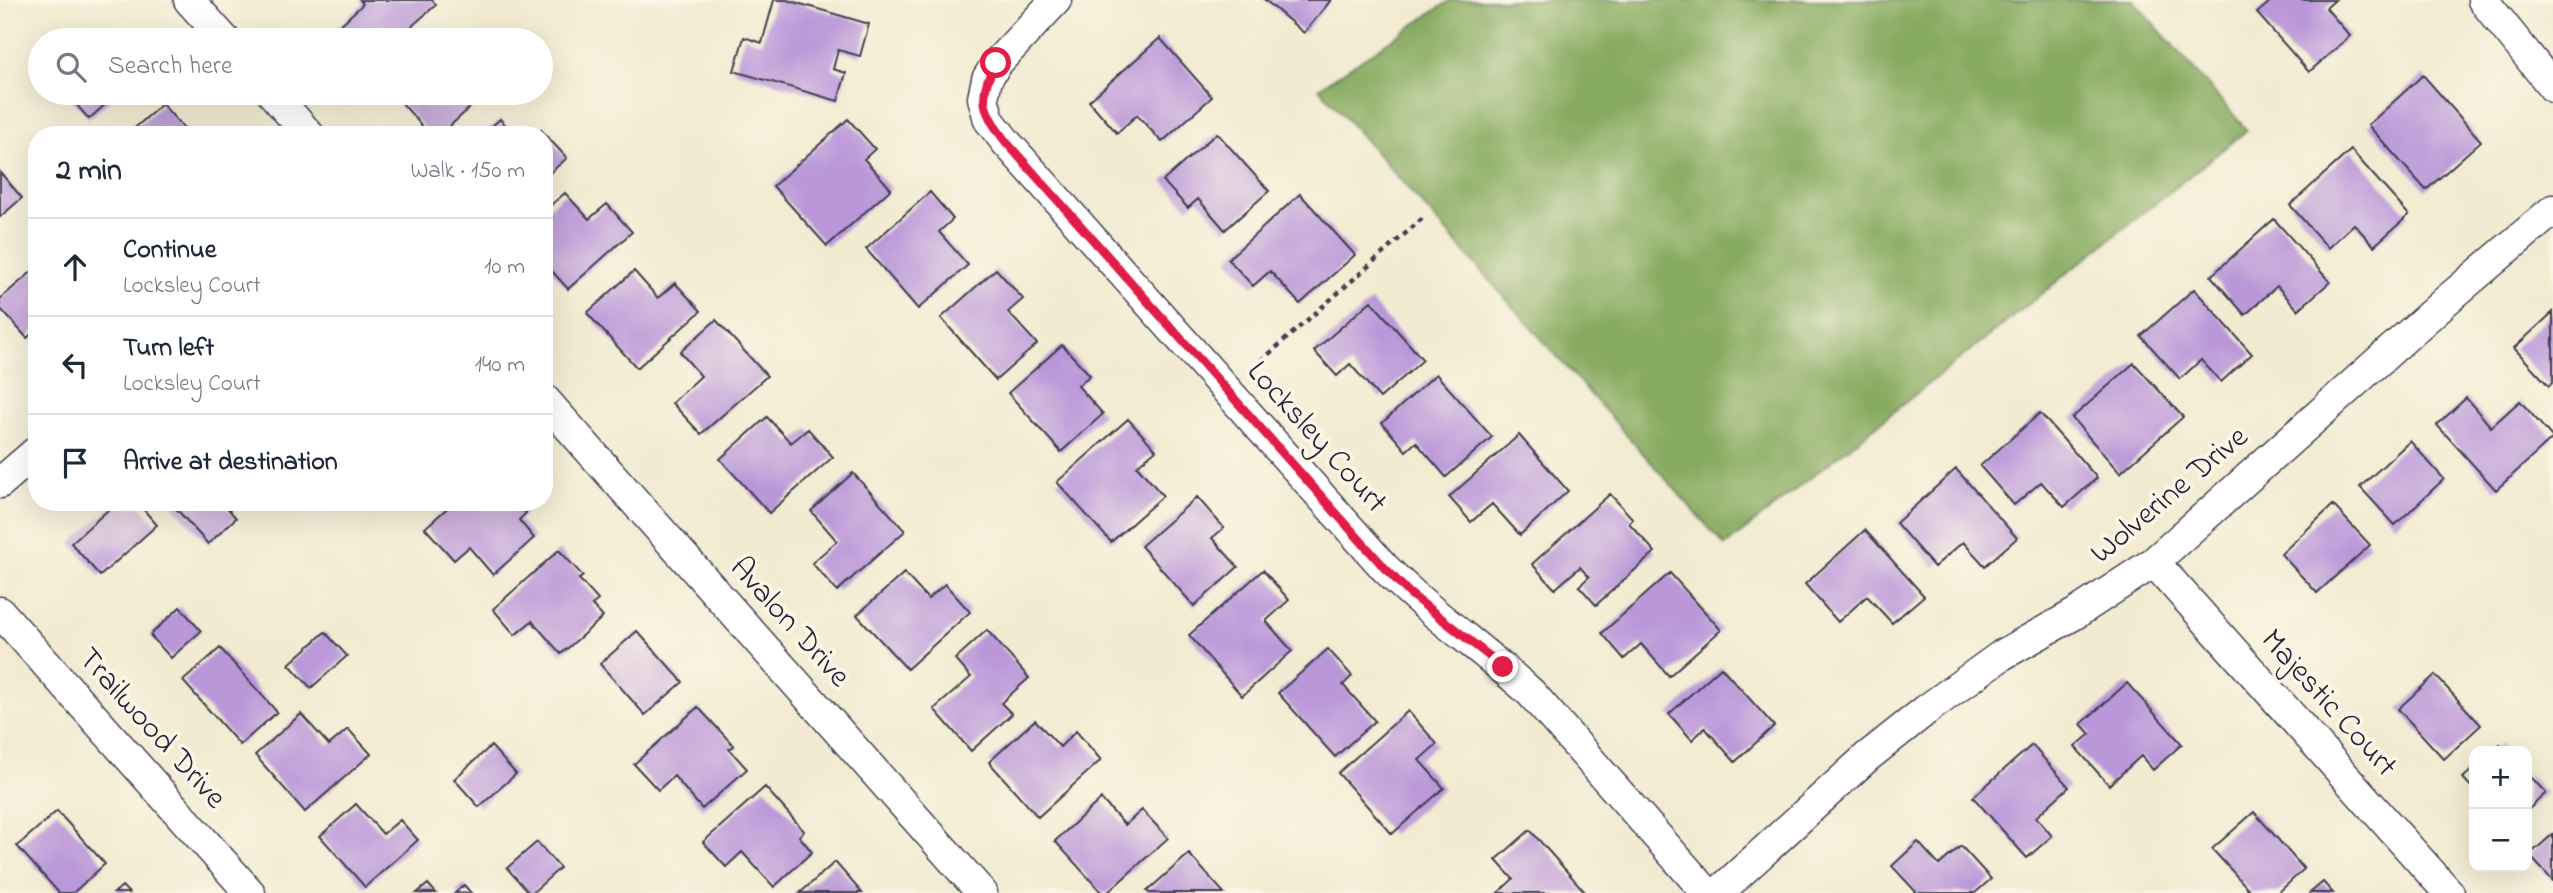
<!DOCTYPE html>
<meta charset="utf-8">
<style>
body{margin:0;font-family:"Indie Flower",sans-serif;background:#f2f2f3;color:#1f2937}
.controls{position:absolute;right:21px;bottom:21px;display:grid;overflow:hidden;border-radius:14px;box-shadow:0 7px 28px #0002}
.controls button{width:63px;height:63px;display:grid;place-items:center;padding:0;border:0;border-bottom:2px solid #e0e1e3;background:#fff;color:#1f2937;font:35px sans-serif}
.stop{position:absolute;width:21px;height:21px;margin:-16px;border:5px solid #e11d48;border-radius:50%;background:#fff}
.stop.end{background:#e11d48;border-color:#fff;box-shadow:0 2px 7px #0008}
.list{margin:0;padding:0;list-style:none}
h2{display:flex;justify-content:space-between;align-items:center;height:91px;margin:0;padding:0 28px;font-size:30px}
h2 small{font-size:23px;font-weight:400;color:#747a83}
.list li{display:grid;grid-template-columns:46px 1fr auto;gap:21px;align-items:center;box-sizing:border-box;height:98px;padding:0 28px;border-top:2px solid #e0e1e3}
.list b{display:block;font-size:26px;white-space:nowrap}
.list p{margin:0;font-size:23px;white-space:nowrap;color:#747a83}
.list em{font-size:23px;font-style:normal;color:#747a83}
.icon{flex:none;width:38px;height:38px;fill:none;stroke:currentColor;stroke-width:2;stroke-linecap:round;stroke-linejoin:round}
.map{position:relative;flex:none;width:2553px;height:893px;overflow:hidden}
.search{position:absolute;background:#fff;box-shadow:0 7px 28px #0002;left:28px;top:28px;width:525px;height:77px;display:flex;align-items:center;gap:18px;box-sizing:border-box;padding:0 24px;border-radius:38px;color:#747a83;font-size:26px}
.panel{position:absolute;background:#fff;box-shadow:0 7px 28px #0002;left:28px;top:126px;width:525px;height:385px;border-radius:28px}
.map>svg:first-child{display:block}
.forest{fill:#86aa5f;stroke:#54664d;stroke-width:2}
.building{fill:#ba97d9}
.lines{fill:none;stroke-linecap:round;stroke-linejoin:round}
.minor-casing{stroke:#414052;stroke-width:33}
.path{stroke:#414052;stroke-width:4.5;stroke-dasharray:5 5;stroke-linecap:butt}
.minor{stroke:#fff;stroke-width:30}
.route{stroke:#e11d48;stroke-width:9}
.labels{text-anchor:middle;dominant-baseline:central;stroke-width:7;stroke-linejoin:round;paint-order:stroke}
.street-label{font-size:32px;fill:#22223b;stroke:#fcf5e5}
</style>
<div class="map">
<svg width="2553" height="893" viewBox="0 0 2553 893">
<rect width="100%" height="100%" fill="#fcf5e5"/>
<filter id="ink" filterUnits="userSpaceOnUse"><feTurbulence type="fractalNoise" baseFrequency=".0143" numOctaves="2"/><feDisplacementMap in="SourceGraphic" scale="14" xChannelSelector="R" yChannelSelector="G"/><feConvolveMatrix kernelMatrix="1 2 1 2 8 2 1 2 1" color-interpolation-filters="sRGB"/></filter>
<filter id="wash" filterUnits="userSpaceOnUse"><feTurbulence type="fractalNoise" baseFrequency=".00686" numOctaves="4" result="noise"/><feDisplacementMap in="SourceGraphic" scale="28" xChannelSelector="R" yChannelSelector="G"/><feGaussianBlur stdDeviation="1.57" result="paint"/><feColorMatrix in="noise" values="0 0 0 0 0 0 0 0 0 0 0 0 0 0 0 0 0 1.4 0 .05"/><feComposite in="paint" operator="in"/></filter>
<g filter="url(#wash)">
<rect width="100%" height="100%" fill="#f2ebd1"/>
<path class="forest" d="M1451 0H2133L2247 130 1725 546 1319 88Z"/>
<g id="blocks">
<path class="building" d="M360 0H432L436 5 396 40H346L336 29 363 4Z
M774 0H787L869 24 860 56 838 50 833 69 846 73 838 101 734 71 744 37 762 43Z
M1265 0H1331L1304 33Z
M2272 0H2335L2326 8 2350 36 2309 72 2257 13Z
M1160 38 1212 97 1162 142 1137 115 1117 133 1089 101Z
M40 50V64L33 56Z
M2423 75 2481 141 2426 190 2368 125Z
M66 93H118L89 119Z
M393 93H486L440 135H430Z
M162 104 190 135H127Z
M500 119 514 135H482Z
M848 119 875 149 864 159 891 189 827 246 773 186Z
M541 130 567 158 544 178V135H536Z
M1217 133 1269 191 1225 230 1198 199 1188 208 1163 181Z
M2351 150 2409 215 2374 246 2354 224 2328 248 2290 205Z
M0 172 22 198 0 217Z
M930 192 953 219 939 232 968 265 918 309 866 249Z
M565 193 589 219 607 204 632 232 568 289 544 262V211Z
M1300 194 1355 255 1300 304 1270 271 1253 286 1228 259Z
M2274 219 2330 282 2298 310 2277 286 2245 315 2211 276Z
M37 267V329L27 338 0 308V299Z
M996 269 1023 299 1008 312 1037 344 996 380 941 318Z
M634 271 658 298 675 283 701 311 637 368 587 313Z
M2194 289 2252 354 2221 382 2201 360 2180 379 2141 336Z
M1371 301 1423 360 1380 398 1350 364 1337 376 1314 351Z
M2553 312V382L2549 386 2514 348Z
M716 320 767 376 701 434 672 403 701 376 680 352Z
M1062 345 1090 375 1078 386 1103 414 1061 452 1008 393Z
M2134 363 2183 417 2120 473 2072 418Z
M1436 374 1492 437 1446 477 1416 442 1406 451 1382 423Z
M2466 398 2491 427 2520 401 2553 438 2496 490 2437 425Z
M2040 413 2097 478 2064 507 2041 482 2014 505 1980 466Z
M767 417 791 443 808 429 833 457 769 513 720 459Z
M1128 419 1156 450 1137 466 1163 496 1111 542 1057 482Z
M1519 435 1568 491 1520 535 1492 504 1471 522 1449 497Z
M2410 441 2444 479 2395 525 2360 487Z
M1956 469 2017 538 1985 566 1963 542 1934 567 1896 523Z
M853 473 905 531 837 591 812 563 837 541 811 511Z
M1610 494 1633 519 1629 523 1655 552 1596 605 1579 586 1589 577 1580 567 1555 589 1532 564Z
M1197 497 1224 528 1212 538 1238 567 1194 606 1141 546Z
M117 502H137L157 525 100 576 71 543Z
M170 502H226L224 504 236 518 208 544Z
M454 502H517L526 513 519 520 534 538 493 575 469 547 454 560 425 528Z
M2333 505 2370 545 2317 593 2281 554Z
M1865 530 1924 596 1892 623 1867 596 1838 622 1805 584Z
M559 550 583 576 579 579 598 600 592 605 603 617 561 654 532 621 515 635 493 609Z
M1263 570 1289 600 1266 621 1292 651 1242 696 1189 635Z
M904 573 928 599 945 584 970 612 907 669 857 615Z
M1670 573 1721 630 1669 676 1641 644 1624 659 1602 633Z
M180 607 201 631 171 658 150 635Z
M987 630 1029 678 1001 703 1012 714 971 751 934 709 971 677 955 659Z
M637 631 683 682 645 715 600 664Z
M325 632 347 656 311 688 289 664Z
M220 648 277 712 240 745 183 681Z
M1328 649 1352 676 1343 685 1375 721 1335 757 1278 693Z
M1721 667 1774 726 1735 762 1705 728 1692 740 1669 714Z
M2435 675 2481 725 2444 759 2398 709Z
M2127 683 2182 744 2153 770 2141 756 2109 785 2075 747 2090 734 2081 724Z
M698 707 734 746 729 749 747 769 702 809 674 776 658 790 634 764Z
M1408 711 1437 744 1419 760 1444 788 1392 834 1338 773Z
M301 714 329 745 348 729 371 754 305 812 255 755Z
M1035 720 1060 747 1076 731 1101 760 1038 817 989 762Z
M2500 744 2507 751H2492Z
M2032 745 2069 787 2036 817 2052 836 2027 858 1973 797Z
M491 746 516 774 479 807 454 779Z
M2474 768V790L2463 778Z
M2527 773 2546 793 2527 811Z
M765 787 804 831 799 836 812 852 774 887 742 852 726 867 703 842Z
M1101 799 1125 825 1142 810 1168 838 1107 893H1102L1055 841Z
M356 804 383 834 400 820 418 840 365 887 320 836Z
M57 811 105 864 73 893H59L17 846Z
M2254 812 2304 869 2278 893H2252L2212 849Z
M1530 830 1586 893H1498L1513 879 1496 860Z
M2553 834V881L2529 855Z
M537 842 560 868 532 893H529L507 868Z
M1918 842 1939 865 1961 846 1991 879 1975 893H1917L1892 866Z
M1189 854 1224 893H1149L1147 891Z
M835 862 862 893H800Z
M2323 882 2333 893H2310Z
M428 884 436 893H417Z
M464 885 471 893H455Z
M122 886 129 893H114Z"/>
</g>
</g>
<g filter="url(#ink)">
<use href="#blocks" fill-opacity="0" stroke="#414052" stroke-width="2"/>
<g class="lines">
<defs>
<path id="minor" d="M189 0 225 40
M1056 0 997 63 987 79 983 98 989 120 1006 142 1384 567C1429 613 1483 649 1531 693L1707 893
M2483 0 2553 87
M272 93 309 135
M544 399 982 893
M0 483 37 451
M2154 562 2449 893
M0 612 250 893
M1718 893 1867 757 1926 710 2002 655 2075 614 2154 562 2448 299 2553 210"/>
</defs>
<use href="#minor" class="minor-casing"/>
<path class="path" d="M1261 361 1424 217"/>
<use href="#minor" class="minor"/>
</g>
</g>
<g class="lines" filter="url(#ink)">
<path class="route" d="M996 63C976 97 984 113 1006 142L1384 567 1409 593 1503 667"/>
</g>
<g class="labels">
<g class="street-label">
<text transform="translate(1316 438) rotate(48)">Locksley Court</text>
<text transform="translate(2170 496) rotate(-40)">Wolverine Drive</text>
<text transform="translate(789 623) rotate(48)">Avalon Drive</text>
<text transform="translate(2328 704) rotate(48)">Majestic Court</text>
<text transform="translate(151 729) rotate(48)">Trailwood Drive</text>
</g>
</g>
</svg>
<div class="controls">
<button>+</button>
<button>−</button>
</div>
<div class="stop" style="left:996px;top:63px"></div>
<div class="stop end" style="left:1503px;top:667px"></div>
<div class="search"><svg class="icon" aria-label="search" viewBox="0 0 24 24"><circle cx="10" cy="10" r="6"/><path d="M15 15l6 6"/></svg>Search here</div>
<section class="panel">
<h2>2 min<small>Walk · 150 m</small></h2>
<ul class="list">
<li><svg class="icon" aria-label="ahead" viewBox="0 0 24 24"><path d="M12 20V5M6 11l6-6 6 6"/></svg><div><b>Continue</b><p>Locksley Court</p></div><em>10 m</em></li>
<li><svg class="icon" aria-label="left" viewBox="0 0 24 24"><path d="M17 20v-9H6M10 6l-5 5 5 5"/></svg><div><b>Turn left</b><p>Locksley Court</p></div><em>140 m</em></li>
<li><svg class="icon" aria-label="arrive" viewBox="0 0 24 24"><path d="M6 21V4h12l-3 4 3 4H6"/></svg><div><b>Arrive at destination</b></div></li>
</ul>
</section>
</div>
